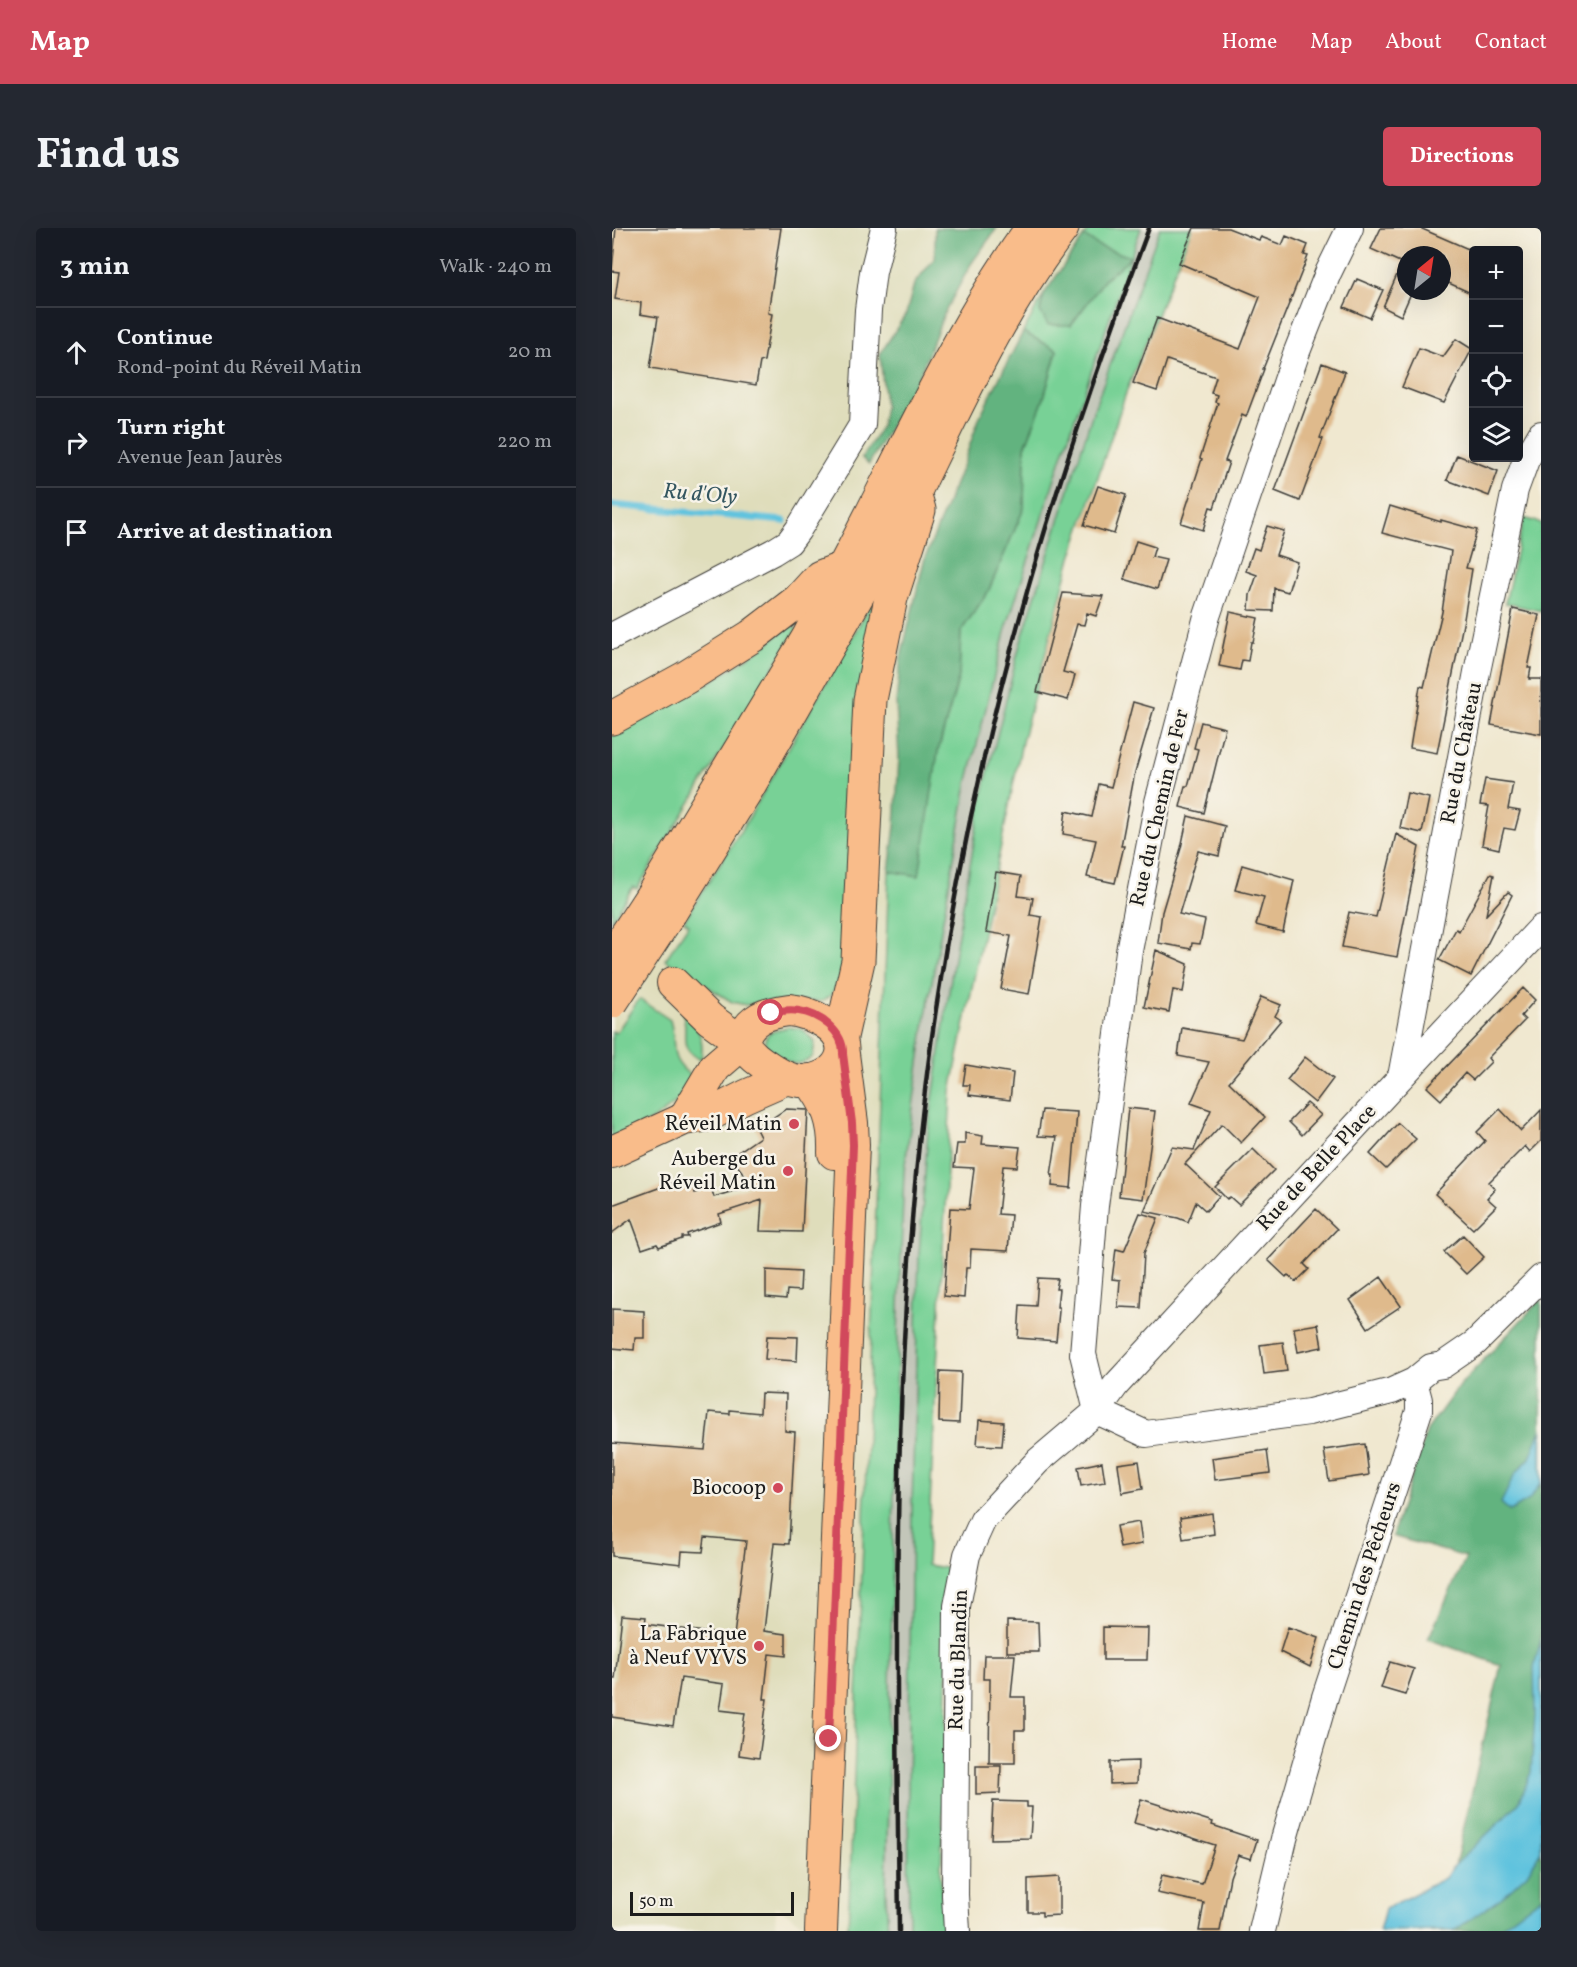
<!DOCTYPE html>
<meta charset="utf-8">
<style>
body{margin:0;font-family:Vollkorn,serif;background:#242831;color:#f1f3f6}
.controls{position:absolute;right:18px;top:18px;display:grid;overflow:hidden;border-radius:6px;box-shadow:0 6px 24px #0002}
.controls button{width:54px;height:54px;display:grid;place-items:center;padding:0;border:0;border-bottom:2px solid #363941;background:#171b24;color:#f1f3f6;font:30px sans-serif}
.compass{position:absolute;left:785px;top:18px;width:54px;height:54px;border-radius:50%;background:#171b24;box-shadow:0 6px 24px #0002;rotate:30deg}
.scale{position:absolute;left:18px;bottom:15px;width:164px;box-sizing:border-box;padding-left:6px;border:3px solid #1c1c1c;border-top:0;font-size:16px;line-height:21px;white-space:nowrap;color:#1c1c1c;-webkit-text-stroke:4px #f7f3e8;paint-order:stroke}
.stop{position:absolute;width:18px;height:18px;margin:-14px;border:4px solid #d1495b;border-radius:50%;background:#fff}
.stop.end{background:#d1495b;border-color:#fff;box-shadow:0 2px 6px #0008}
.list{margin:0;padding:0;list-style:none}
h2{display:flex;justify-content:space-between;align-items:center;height:78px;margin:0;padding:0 24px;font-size:26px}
h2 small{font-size:20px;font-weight:400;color:#9ea1a6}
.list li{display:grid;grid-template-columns:39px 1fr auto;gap:18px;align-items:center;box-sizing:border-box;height:90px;padding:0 24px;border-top:2px solid #363941}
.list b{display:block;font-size:22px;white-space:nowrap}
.list p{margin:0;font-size:20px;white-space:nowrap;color:#9ea1a6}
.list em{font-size:20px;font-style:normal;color:#9ea1a6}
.icon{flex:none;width:33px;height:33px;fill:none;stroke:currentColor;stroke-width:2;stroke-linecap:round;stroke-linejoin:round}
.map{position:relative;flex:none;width:929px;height:1703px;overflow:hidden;border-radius:6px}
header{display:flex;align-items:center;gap:36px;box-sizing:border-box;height:84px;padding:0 30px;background:#d1495b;color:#fff}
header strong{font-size:28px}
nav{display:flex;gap:33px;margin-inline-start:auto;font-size:21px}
.intro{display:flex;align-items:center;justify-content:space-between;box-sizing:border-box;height:144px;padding:0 36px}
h1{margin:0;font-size:42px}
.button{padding:15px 27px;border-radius:6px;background:#d1495b;color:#fff;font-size:21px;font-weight:700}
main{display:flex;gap:36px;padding:0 36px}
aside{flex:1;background:#171b24;border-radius:6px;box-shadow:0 6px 24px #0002}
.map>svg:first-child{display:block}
.built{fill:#dfddbb}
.industrial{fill:#c3c6b9}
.green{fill:#78d196;stroke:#4a7659;stroke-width:1.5}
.forest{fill:#62b37f;stroke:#3f684e;stroke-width:1.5}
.water{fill:#60c3de;stroke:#3e707d;stroke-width:1.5}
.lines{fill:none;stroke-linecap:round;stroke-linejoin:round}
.stream{stroke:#60c3de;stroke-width:7}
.building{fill:#dfba8c}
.minor-casing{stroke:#3c3b37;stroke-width:28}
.major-casing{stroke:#3c3b37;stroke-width:34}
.highway-casing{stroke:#3c3b37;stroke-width:35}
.minor{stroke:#fff;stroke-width:26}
.major{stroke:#f9bc8a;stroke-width:32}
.highway{stroke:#f9bc8a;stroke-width:33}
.rail{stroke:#1c1c1c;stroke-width:4.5}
.major-bridge-casing{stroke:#3c3b37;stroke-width:34;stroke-linecap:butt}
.major-bridge{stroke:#f9bc8a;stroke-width:32}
.route{stroke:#d1495b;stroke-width:8}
.poi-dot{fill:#d1495b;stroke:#f7f3e8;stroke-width:2}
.labels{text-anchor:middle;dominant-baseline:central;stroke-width:5;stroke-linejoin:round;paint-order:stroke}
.street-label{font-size:21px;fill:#1c1c1c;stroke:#f7f3e8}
.poi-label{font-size:21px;fill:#1c1c1c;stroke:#f7f3e8;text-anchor:end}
.water-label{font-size:22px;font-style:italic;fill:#345660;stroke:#f7f3e8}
</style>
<header>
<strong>Map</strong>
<nav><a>Home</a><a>Map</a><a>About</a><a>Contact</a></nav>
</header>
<div class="intro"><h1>Find us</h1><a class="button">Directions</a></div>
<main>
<aside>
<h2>3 min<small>Walk · 240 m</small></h2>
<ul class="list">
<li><svg class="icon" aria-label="ahead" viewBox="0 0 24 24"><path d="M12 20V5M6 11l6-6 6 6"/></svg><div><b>Continue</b><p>Rond-point du Réveil Matin</p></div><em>20 m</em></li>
<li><svg class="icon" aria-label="right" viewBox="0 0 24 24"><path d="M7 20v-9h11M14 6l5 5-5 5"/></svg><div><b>Turn right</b><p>Avenue Jean Jaurès</p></div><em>220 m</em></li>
<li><svg class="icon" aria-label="arrive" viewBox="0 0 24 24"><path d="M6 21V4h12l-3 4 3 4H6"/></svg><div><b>Arrive at destination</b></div></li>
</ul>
</aside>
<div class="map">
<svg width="929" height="1703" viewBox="0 0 929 1703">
<rect width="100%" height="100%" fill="#f7f3e8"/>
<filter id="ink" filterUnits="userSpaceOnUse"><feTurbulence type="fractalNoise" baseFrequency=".0167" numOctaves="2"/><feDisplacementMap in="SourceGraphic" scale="12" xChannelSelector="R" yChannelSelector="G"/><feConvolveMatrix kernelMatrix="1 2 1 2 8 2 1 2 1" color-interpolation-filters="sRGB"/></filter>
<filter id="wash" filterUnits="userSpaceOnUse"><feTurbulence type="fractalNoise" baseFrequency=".008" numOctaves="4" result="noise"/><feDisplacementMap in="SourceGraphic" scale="24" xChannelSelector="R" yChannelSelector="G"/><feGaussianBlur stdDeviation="1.35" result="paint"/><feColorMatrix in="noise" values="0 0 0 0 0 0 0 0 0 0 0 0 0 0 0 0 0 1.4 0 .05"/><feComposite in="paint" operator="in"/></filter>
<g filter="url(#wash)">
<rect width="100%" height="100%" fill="#f0e8d0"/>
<path class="built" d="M0 0H510L391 334 236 1703H201L164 1678 163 1703H0Z"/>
<path class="industrial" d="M510 0H580L514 165 458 333 410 514 339 863 315 1326 322 1703H236L253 1302 340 504Z"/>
<path class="green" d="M479 0H529L451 225 393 404 355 556 312 799 292 944 284 1163 274 1667 276 1703H236L277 643 306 648 326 523 347 448 349 403 376 364 412 280 413 219 431 173 445 123 411 104 432 66 428 83 459 97 493 51 518 29 487 18 472 8Z
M548 0H580L515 162 458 333 410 514 339 863 315 1337 339 1341 329 1646 331 1703H297L296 1566 300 1278 307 1026 316 904 343 723 370 568 407 420 481 184Z
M912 290 929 295V383L893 375Z
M259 376 263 379 237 714C232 734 230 763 211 773L147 774 134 777 120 774 53 732 77 696 72 693 138 588Z
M177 398 183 399 185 401 25 661 21 659 0 692V507C62 475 124 444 177 398Z
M27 771 58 792C67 822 52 828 83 851 61 885 35 894 0 913V803L4 805Z
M70 784C86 799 93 809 89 832 62 819 79 804 70 784Z
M176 799 190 801 203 814 201 828C183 844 171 832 155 819L153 811 157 805Z"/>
<path class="forest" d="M323 0H385L359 36 332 86 308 146 257 236 250 230 269 199 273 178 268 126 294 86 302 56 323 30Z
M472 8 487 18 519 29 493 51 459 97H436L428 83 432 66Z
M411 104 445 122 431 173 413 219 412 280 376 364 349 403 347 448 326 523 307 648 277 643 283 598 287 530 284 474 289 429 312 333 351 236 368 188Z
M929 1071V1542L920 1577 840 1656 844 1633 889 1437 816 1411 854 1329 780 1308 815 1202 847 1158Z
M929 1611V1680L899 1703H809Z"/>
<path class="water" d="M929 1202V1255L917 1272 898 1283 889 1275 903 1246 918 1230Z
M929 1411V1623L915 1646 889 1670 843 1702 767 1703 773 1681 833 1650 840 1640 907 1575 919 1544 923 1486 922 1439Z
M929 1669V1703H884Z"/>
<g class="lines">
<path class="stream" d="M0 277 172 293"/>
</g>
<g id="blocks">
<path class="building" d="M4 0H169L156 85 160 86 152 133 148 134 144 157 38 140 46 89 28 86 29 75 3 71 7 44 0 43Z
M582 0H616L647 12 649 9 670 17 674 8 696 17 692 27 696 28 651 141H652L634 189 630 187 613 233 617 234 602 280 598 279 591 302 569 295 590 231 588 230 606 175 603 174 605 167 599 165 604 149 555 132 545 163 521 155 545 90 628 121 648 69 567 35Z
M769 0H808L861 23V66L830 52V27H794V63H800L789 88 771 79 790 35 759 21Z
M745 51 771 62 758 90 732 79Z
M844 111 860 121 832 175 790 159 807 120 831 129Z
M710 135 733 144 708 210 711 211 688 273 663 263Z
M845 227 886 243 877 268 835 252Z
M486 258 514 267 502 306 472 297Z
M778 278 829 294V292L865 302 854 340 860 341 852 391 825 525 798 520 808 458 812 459 830 384 839 323 770 305Z
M655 298 672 303 664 327 685 334 676 364 662 360 661 383 637 382 638 367 645 347 634 343 642 320 647 322Z
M524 313 543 319 540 329 554 332 545 361 512 351Z
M451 365 491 368 484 388 475 385 472 397 465 396 451 444 463 447 456 472 425 464Z
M901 381 927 387 916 440H919L917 451H929V506L879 497Z
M618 384 646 390 641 414H639L636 433 630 432 628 442 607 438Z
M521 474 542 480 523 544 509 618H512L503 655 475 649 484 612 451 606 454 583 480 589 487 556 499 559Z
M589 494 613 500 592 585 568 579 573 558H576L586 521 582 520Z
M873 551 901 555 896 581 908 583 903 602 892 600 887 621 870 617 877 578 868 577Z
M795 565 817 570 810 605 788 600Z
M576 588 613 598 607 628 586 623 567 686 593 692 588 716 580 715 579 721 546 715 550 684 569 620Z
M784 606 807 619 785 729 730 719 737 684 764 689Z
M630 637 682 652 671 704 644 697 652 669 623 662Z
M384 644 409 648 406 668 421 670 418 687 430 689 417 766 389 761 399 708 374 704Z
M878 646 882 647 874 687 896 664 900 667 859 748 827 732 844 701 847 703Z
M544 722 576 736 571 764 561 762 557 784 532 779Z
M911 760 923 772 909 788 913 792 876 830 879 834 861 852 853 845 829 872 815 859Z
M649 769 669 777 663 788 669 792 617 854 653 889 629 915 610 896 573 936 607 968 594 983 584 974 576 994 566 990 532 983 560 919 582 922 599 882 579 875 597 834 566 828 570 800 630 811Z
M693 829 721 851 703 875 675 852Z
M354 837 401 845 398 872 357 867 358 857H351Z
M695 875 709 887 690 907 677 894Z
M516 880 543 883 531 971 507 968Z
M174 881 196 882 190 1004 148 1003 150 972 107 986 109 994 75 1006 76 1009H70V1011L47 1019 45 1016 30 1021 19 991 0 1005V977L60 955 62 960 79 954 83 965 99 959 102 969 140 957 119 929 148 909 144 901Z
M888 881 909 903 929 882V913L918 924 913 918 877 954 883 961 875 970 884 978 861 1001 823 966 873 913 865 904Z
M430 882 465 884 459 960 440 958 441 947H439L445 909 426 908Z
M786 895 804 911 774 941 758 926Z
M353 905 371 908 370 916 408 919 405 939 391 938 386 986 399 987 396 1023 359 1021 358 1040H354L352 1070 332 1068 338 980 357 981 362 940 342 939 345 916H353Z
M641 921 662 942 627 977 618 969 615 971 603 959Z
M704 981 725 1001 692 1036 697 1041 684 1054 676 1047 674 1049 656 1032Z
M528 985 546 990 532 1025 529 1080 506 1079 508 1052 500 1051 504 1021 512 1023Z
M851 1007 872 1029 854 1046 832 1024Z
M154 1042 189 1044 188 1063 175 1062 174 1071 154 1069Z
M769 1049 789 1078 756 1100 738 1072Z
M426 1050 446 1051 444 1061H447L445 1079H447V1083L444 1113 406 1110 408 1077 424 1078Z
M0 1081 32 1083V1110H23L22 1122 0 1120Z
M706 1096 710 1119 686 1124 682 1100Z
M155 1108 186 1109 185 1133 153 1131Z
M671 1114 675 1143 652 1146 648 1117Z
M328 1143 349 1144 347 1195 327 1194Z
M149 1165 174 1166 173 1203 183 1204 177 1316 162 1315 152 1403 174 1406V1428L157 1426 152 1471H155L147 1530 127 1527 133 1485 108 1482 112 1456 69 1450 61 1498 0 1489V1451H3L10 1387 34 1389 33 1396 122 1408 134 1313 93 1309 91 1324 70 1323 69 1336 0 1328V1215L93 1222 97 1184 118 1186V1182L148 1185Z
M367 1192 392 1194 390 1218 365 1217Z
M753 1216 757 1247 717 1253 712 1222Z
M655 1222 658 1245 603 1252 600 1230Z
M527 1233 531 1261 510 1265 506 1236Z
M490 1234 493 1254 469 1258 466 1239Z
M600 1285 602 1306 571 1311 568 1290Z
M527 1294 530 1316 508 1320 504 1298Z
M395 1393 426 1394 427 1424H395Z
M491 1399 536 1400 535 1432H491Z
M676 1399 707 1410 698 1439 668 1424Z
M372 1427H403L399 1469H413V1502H403V1535H377L378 1451H371Z
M778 1434 802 1441 793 1467 769 1460Z
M526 1533 525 1555 498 1556V1534Z
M364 1538H389L388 1565 364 1566Z
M529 1571 601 1594 600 1597 645 1612 639 1631 626 1627 618 1649 608 1703H587L592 1675 545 1665 550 1647 590 1656 603 1617 546 1599 545 1601 522 1595Z
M381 1573 415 1574V1579H420L418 1610 379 1611Z
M447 1649V1687L430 1688V1684H416V1651Z"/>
</g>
</g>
<g filter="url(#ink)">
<use href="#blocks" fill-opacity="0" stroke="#3c3b37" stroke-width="1.5"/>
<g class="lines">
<defs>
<path id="minor" d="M0 408 161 324 177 314 186 302 250 197 256 82 261 44 272 0
M789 849 865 444 903 262 914 232 929 206
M485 1183 471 1126 483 978 517 723 546 574 595 388 684 126 716 45 738 0
M485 1183 534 1206 697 1184 780 1163 802 1153
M345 1703 343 1667 345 1378 355 1327 371 1292 426 1233 485 1183 504 1157 789 849 929 700
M650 1703 672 1611 713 1469 807 1183V1172L802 1153 819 1139 831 1137 863 1115 929 1050"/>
<path id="major" d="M38 670 196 409 221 360
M59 684 136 560 253 355
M61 755 98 791 131 815 103 839 72 891
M177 782C190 783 200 787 212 794 249 817 225 854 188 853 177 852 167 847 158 840 147 833 138 827 131 815 134 791 155 785 177 782Z
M197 852C216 876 223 895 222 925
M0 924 72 891 97 887 134 868 175 850
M209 1703 241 917 240 895 231 826"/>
<path id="highway" d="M253 355C269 324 287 294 303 263 347 173 389 80 450 0
M221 360C286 240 340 111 420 0
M0 490 73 450 140 408 187 372 208 349 231 340
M229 809 246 733 258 472 279 370 307 282 302 264"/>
</defs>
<use href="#minor" class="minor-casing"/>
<use href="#major" class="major-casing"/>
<use href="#highway" class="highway-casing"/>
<use href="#minor" class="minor"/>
<use href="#major" class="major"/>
<use href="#highway" class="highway"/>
<path class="rail" d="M287 1703C284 1396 278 1086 324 781 344 649 372 517 408 389 444 257 489 128 537 0"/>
<defs>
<path id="major-bridge" d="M0 728 38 670
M0 774 59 684"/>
</defs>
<use href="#major-bridge" class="major-bridge-casing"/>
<use href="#major-bridge" class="major-bridge"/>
</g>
</g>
<g class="lines" filter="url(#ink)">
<path class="route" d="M159 785C168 783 177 781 187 783 208 786 232 804 231 826L240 895 241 917 217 1511"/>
</g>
<g class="poi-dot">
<circle cx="182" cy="896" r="6"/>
<circle cx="176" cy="943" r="6"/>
<circle cx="166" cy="1260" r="6"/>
<circle cx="147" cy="1418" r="6"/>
</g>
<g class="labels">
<g class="street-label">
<text transform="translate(850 525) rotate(-79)">Rue du Château</text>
<text transform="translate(548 580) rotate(-77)">Rue du Chemin de Fer</text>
<text transform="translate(705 940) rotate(-47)">Rue de Belle Place</text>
<text transform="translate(753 1348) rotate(-72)">Chemin des Pêcheurs</text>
<text transform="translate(347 1432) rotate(-88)">Rue du Blandin</text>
</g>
<g class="poi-label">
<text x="170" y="896">Réveil Matin</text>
<text x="164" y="931">Auberge du<tspan x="164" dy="24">Réveil Matin</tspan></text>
<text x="154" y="1260">Biocoop</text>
<text x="135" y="1406">La Fabrique<tspan x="135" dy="24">à Neuf VYVS</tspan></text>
</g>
<g class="water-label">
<text transform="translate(88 267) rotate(5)">Ru d'Oly</text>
</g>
</g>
</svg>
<div class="controls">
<button>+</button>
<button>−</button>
<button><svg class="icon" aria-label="locate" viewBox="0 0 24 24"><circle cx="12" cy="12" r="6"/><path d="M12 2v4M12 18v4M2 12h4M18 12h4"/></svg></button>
<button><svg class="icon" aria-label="layers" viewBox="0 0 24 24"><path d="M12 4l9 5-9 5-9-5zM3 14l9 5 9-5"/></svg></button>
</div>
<svg class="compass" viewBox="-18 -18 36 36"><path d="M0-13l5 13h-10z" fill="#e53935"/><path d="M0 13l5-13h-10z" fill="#9ea1a6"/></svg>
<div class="scale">50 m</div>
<div class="stop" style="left:159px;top:785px"></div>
<div class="stop end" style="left:217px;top:1511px"></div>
</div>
</main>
